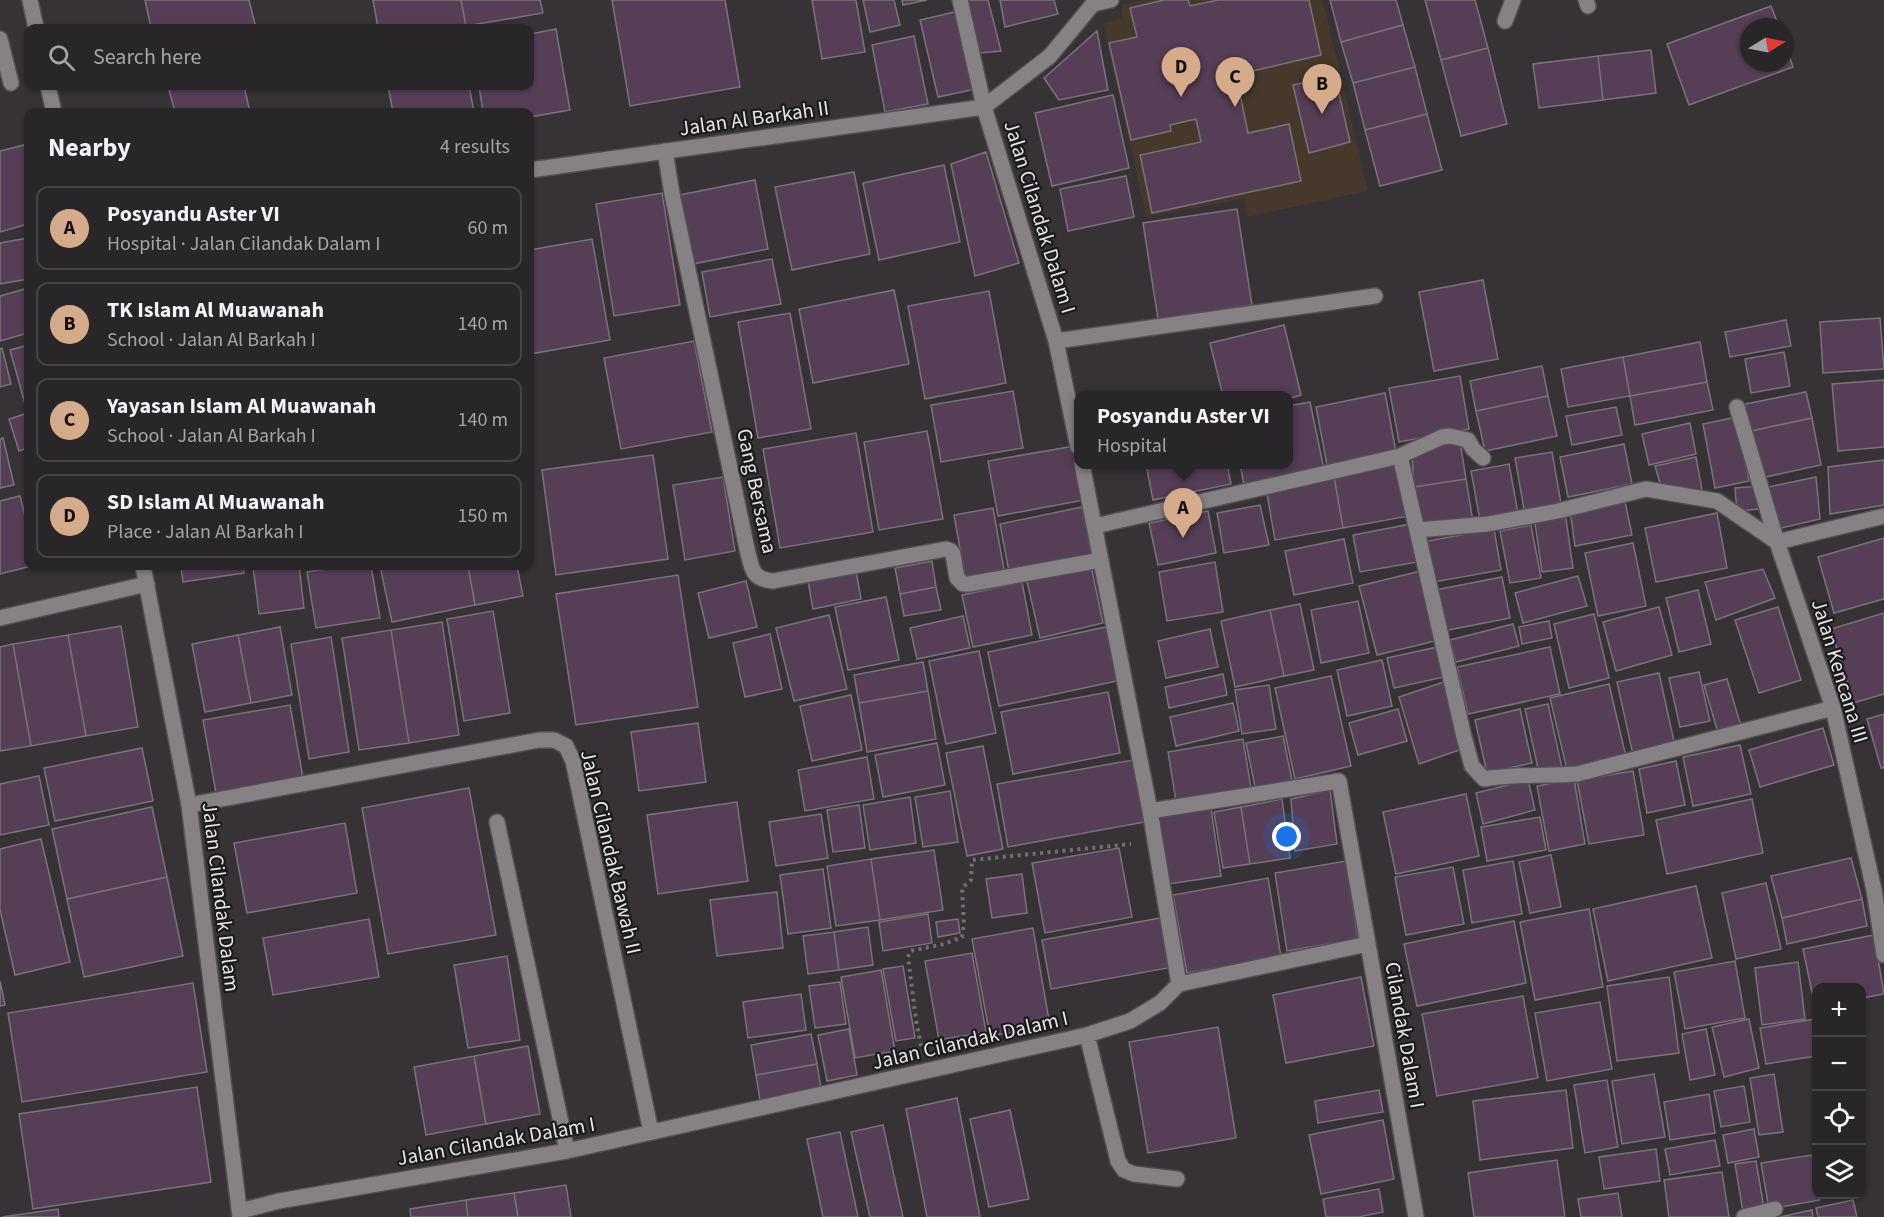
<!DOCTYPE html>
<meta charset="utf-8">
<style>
body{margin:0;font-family:"Source Sans 3",sans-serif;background:#343234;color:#f1f3f6}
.controls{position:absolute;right:18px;bottom:18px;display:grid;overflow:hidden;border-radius:12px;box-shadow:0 2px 4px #0004}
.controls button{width:54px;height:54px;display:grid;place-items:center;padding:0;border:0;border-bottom:2px solid #444345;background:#282628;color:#f1f3f6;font:30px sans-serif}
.compass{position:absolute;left:1740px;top:18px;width:54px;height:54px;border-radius:50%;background:#282628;box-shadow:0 2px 4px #0004;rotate:80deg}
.you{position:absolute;left:1287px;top:837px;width:21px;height:21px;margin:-15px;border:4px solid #fff;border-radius:50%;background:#1a73e8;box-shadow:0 0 0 9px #1a73e833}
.badge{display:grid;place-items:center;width:39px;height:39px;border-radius:50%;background:#d6ab8b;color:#111;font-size:20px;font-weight:700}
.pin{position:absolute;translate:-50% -50px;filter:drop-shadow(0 2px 3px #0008)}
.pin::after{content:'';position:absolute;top:32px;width:21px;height:18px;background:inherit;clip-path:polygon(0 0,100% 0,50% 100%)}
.popup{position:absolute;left:1074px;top:391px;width:219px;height:78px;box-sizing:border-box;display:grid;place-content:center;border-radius:12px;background:#282628;filter:drop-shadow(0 2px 4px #0005);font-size:20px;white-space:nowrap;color:#a5a5a8}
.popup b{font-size:22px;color:#f1f3f6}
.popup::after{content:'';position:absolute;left:50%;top:100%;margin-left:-12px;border:12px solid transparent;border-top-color:#282628}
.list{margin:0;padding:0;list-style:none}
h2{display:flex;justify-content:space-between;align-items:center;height:78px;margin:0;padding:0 24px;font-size:26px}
h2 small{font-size:20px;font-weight:400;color:#a5a5a8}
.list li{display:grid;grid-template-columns:39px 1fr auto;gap:18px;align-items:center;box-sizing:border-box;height:84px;margin:0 12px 12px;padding:0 12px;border:2px solid #444345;border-radius:12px}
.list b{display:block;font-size:22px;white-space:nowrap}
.list p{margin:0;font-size:20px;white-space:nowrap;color:#a5a5a8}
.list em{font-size:20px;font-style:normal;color:#a5a5a8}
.icon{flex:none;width:33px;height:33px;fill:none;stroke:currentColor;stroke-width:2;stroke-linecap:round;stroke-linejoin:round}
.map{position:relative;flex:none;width:1884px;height:1217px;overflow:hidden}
.search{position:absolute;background:#282628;box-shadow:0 2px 4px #0004;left:24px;top:24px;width:510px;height:66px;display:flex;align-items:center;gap:15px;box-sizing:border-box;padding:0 21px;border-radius:12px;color:#a5a5a8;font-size:22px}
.panel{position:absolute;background:#282628;box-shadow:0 2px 4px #0004;left:24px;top:108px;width:510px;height:462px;border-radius:12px}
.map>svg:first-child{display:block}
.education{fill:#46382b}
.building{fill:#563e56;stroke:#797479;stroke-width:1.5}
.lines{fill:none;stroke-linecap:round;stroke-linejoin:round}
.minor-casing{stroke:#514f51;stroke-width:18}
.tertiary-casing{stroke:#514f51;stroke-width:18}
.path{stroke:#726f72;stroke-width:4;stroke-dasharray:3 4.5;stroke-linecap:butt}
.minor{stroke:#858185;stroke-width:15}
.tertiary{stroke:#858185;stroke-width:15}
.labels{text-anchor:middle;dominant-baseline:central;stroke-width:4.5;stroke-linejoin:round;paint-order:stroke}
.street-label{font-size:21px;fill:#e6e4e6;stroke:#1c1b1c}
</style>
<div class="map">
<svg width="1884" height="1217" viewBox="0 0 1884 1217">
<rect width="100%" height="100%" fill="#363236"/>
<path class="education" d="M1143 0H1323L1368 191 1247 217 1243 199 1146 217 1103 23 1122 19 1121 5Z"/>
<path class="building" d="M145 0H249L256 28H151Z
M373 0H461L466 26 453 28H378Z
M461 0H540L543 13 466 26Z
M612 0H725L740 87 630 106Z
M812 0H856L865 52 822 59Z
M863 0H894L900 25 870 32Z
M902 0H927L903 5Z
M968 0H988L1001 51 980 53Z
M1000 0H1054L1058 14 1005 27Z
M1164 0H1188L1190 6 1218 0H1309L1321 55 1236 75 1248 133 1289 124 1301 181 1152 213 1140 155 1201 142 1196 119 1170 125 1171 131 1131 140 1109 43 1137 37 1130 8Z
M1330 0H1396L1403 25 1341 42Z
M1425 0H1475L1488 48 1441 60Z
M1771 6 1779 27H1749V63H1785V44L1793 67 1689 105 1667 44Z
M959 11 976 89 938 97 920 20Z
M1403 25 1415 67 1353 83 1341 42Z
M556 29 570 110 530 117V112H483L479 86H530V34Z
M1097 31 1108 90 1059 100 1044 78Z
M914 36 928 104 885 112 872 45Z
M1488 48 1507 124 1461 136 1441 60Z
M1651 50 1656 93 1603 100 1598 56Z
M1598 56 1603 100 1539 108 1533 64Z
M1415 67 1427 114 1365 130 1353 83Z
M1335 76 1350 142 1309 153 1293 85Z
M168 86H244L250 112H175Z
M388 86H469L474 112H393Z
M1113 95 1129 168 1052 186 1035 113Z
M1427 114 1442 170 1380 186 1365 130Z
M24 145 28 162V224L0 232V151Z
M986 152 1019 263 975 276 951 164Z
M944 165 960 242 879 260 863 183Z
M854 172 870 254 792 270 775 187Z
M1126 176 1134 217 1068 231 1060 189Z
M755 180 768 249 693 264 679 195Z
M662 193 680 305 614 316 596 204Z
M1237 209 1252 305 1158 319 1143 223Z
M28 238V279L0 284V243Z
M592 239 610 340 530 354V250Z
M772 259 781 304 710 317 702 272Z
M1483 280 1498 359 1434 371 1419 292Z
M28 288V333L0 341V296Z
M894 290 909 364 813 383 799 309Z
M989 291 1006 383 925 399 908 306Z
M790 313 811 429 758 438 738 322Z
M1880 318 1884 369 1823 373 1820 322Z
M1786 320 1791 346 1730 357 1725 332Z
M1284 325 1301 395 1288 399V396H1223L1210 343Z
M694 341 712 432 621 449 604 358Z
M1700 342 1707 382 1630 396 1623 357Z
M28 345V403L25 404 10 350Z
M2 348 11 384 0 387V349Z
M1784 352 1790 386 1751 393 1745 359Z
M1623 357 1630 396 1568 407 1561 369Z
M1542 366 1548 396 1476 411 1470 381Z
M1460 376 1469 429 1399 442 1389 388Z
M1884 380V447L1838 451 1832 384Z
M1707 382 1713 410 1635 425 1630 396Z
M1013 391 1023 448 941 462 931 405Z
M1806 392 1812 418 1751 431 1745 404Z
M1385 393 1396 452 1327 465 1316 407Z
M1548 396 1557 436 1485 451 1476 411Z
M1310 402 1324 469 1244 485 1240 464H1288V406Z
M1616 407 1622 435 1572 445 1566 416Z
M28 413V448L19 451 9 419Z
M1737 417 1749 481 1715 488 1703 424Z
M1812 418 1821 465 1761 478 1751 431Z
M1690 423 1696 454 1649 465 1642 434Z
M927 431 943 519 879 530 864 442Z
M856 433 873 532 780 548 763 449Z
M3 438 14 485 0 488V439Z
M1460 441 1466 479 1414 487 1412 452Z
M1624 444 1632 484 1568 497 1560 457Z
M1074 446 1084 500 998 516 988 461Z
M1552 452 1562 509 1525 515 1515 458Z
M653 455 668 559 556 575 542 470Z
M1696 457 1702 490H1662L1655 466Z
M1884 460V505L1830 514 1828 467Z
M1146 464H1227L1231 484 1153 500Z
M1509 464 1518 513 1480 520 1471 471Z
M1400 465 1409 516 1343 528 1334 476Z
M1334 476 1343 528 1275 540 1266 488Z
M723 477 735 551 685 560 673 485Z
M1816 477 1820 519 1777 529 1768 487Z
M1466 479 1473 522 1421 527 1414 487Z
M1759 486 1761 509 1737 511 1735 488Z
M20 496 28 528V566H31L0 574V501Z
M1624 497 1632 535 1575 546 1570 510Z
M1260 505 1269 545 1224 553 1217 513Z
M1082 507 1092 556 1009 572 1000 524Z
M993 508 1005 575 966 582 954 515Z
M1208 511 1216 553 1158 565 1149 523Z
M1565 512 1573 568 1542 572 1534 516Z
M1717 513 1727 568 1656 582 1645 528Z
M1411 524 1418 562 1360 572 1353 535Z
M1531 525 1541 578 1510 583 1500 531Z
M1494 529 1501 570 1434 582 1427 541Z
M1884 538V599L1834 613 1818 557Z
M1344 539 1353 583 1294 595 1285 551Z
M1633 543 1646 606 1598 616 1585 553Z
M932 561 936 587 900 594 895 568Z
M1215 562 1223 612 1167 621 1159 572Z
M181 566H243L244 573 183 582Z
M253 566H299L304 608 259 614Z
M348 566H371L380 618 316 628 307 572Z
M380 566H468L475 605 392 622Z
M468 566H517L523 596 475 605Z
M1091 566 1103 623 1040 638 1027 581Z
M1763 569 1775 598 1716 620 1705 582Z
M856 571 861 599 813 609 808 581Z
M1421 571 1439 640 1377 655 1359 586Z
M678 575 698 707 576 725 556 594Z
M1578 576 1587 606 1523 623 1515 593Z
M1502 577 1510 618 1443 631 1435 590Z
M746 581 757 627 709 638 698 593Z
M1022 582 1032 635 973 647 962 595Z
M936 587 941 610 904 616 900 594Z
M1698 590 1711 644 1679 652 1666 598Z
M886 597 899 660 848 670 835 607Z
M1358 601 1369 653 1321 663 1311 610Z
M1300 604 1314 670 1284 676 1270 610Z
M1659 607 1672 655 1616 671 1603 622Z
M1778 607 1801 680 1759 693 1735 620Z
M1270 610 1284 676 1235 687 1221 621Z
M493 611 510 713 464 721 447 619Z
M1884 613V694L1853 703 1831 629Z
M1594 614 1609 678 1569 688 1554 624Z
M829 615 847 689 794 701 776 628Z
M963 616 970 648 917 659 910 628Z
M1549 621 1552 638 1522 644 1519 627Z
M442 622 459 735 409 743 391 630Z
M1513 624 1519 646 1456 662 1450 640Z
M121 626 138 727 86 736 68 635Z
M280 627 292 695 251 703 238 635Z
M1106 627 1117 681 999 706 988 652Z
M1210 629 1218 667 1166 678 1158 641Z
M391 630 409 743 359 750 342 638Z
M770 634 782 689 745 697 733 643Z
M68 635 86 736 31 746 13 644Z
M238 635 251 703 205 712 192 644Z
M331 637 349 752 309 759 291 644Z
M13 644 31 746 0 751V647Z
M1442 646 1448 676 1394 688 1387 658Z
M1550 647 1560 694 1468 714 1457 667Z
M979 651 996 733 946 744 929 661Z
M1382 660 1392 706 1347 716 1337 670Z
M923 662 928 691 859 703 854 675Z
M1699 672 1710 721 1680 727 1669 678Z
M1659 673 1675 746 1633 755 1617 682Z
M1223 674 1227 695 1169 708 1165 687Z
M1331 676 1351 766 1295 779 1275 688Z
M1727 679 1741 726 1718 733 1704 685Z
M1444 682 1465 748 1419 764 1399 697Z
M1609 684 1626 757 1567 770 1550 698Z
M1269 685 1276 729 1242 734 1235 690Z
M928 691 936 739 867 752 859 703Z
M1108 692 1120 753 1013 774 1001 712Z
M851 695 862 750 812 761 800 706Z
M1233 703 1239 731 1176 746 1170 717Z
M1548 704 1562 768 1539 773 1525 709Z
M290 705 303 778 216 793 203 720Z
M1398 709 1407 741 1358 755 1349 723Z
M1520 709 1532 763 1487 773 1475 720Z
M1884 714V768H1881L1867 719Z
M698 723 706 782 639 791 631 732Z
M1823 728 1834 765 1760 787 1749 750Z
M1283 736 1292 780 1255 787 1246 743Z
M1243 739 1251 788 1176 801 1168 752Z
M937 743 945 785 883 797 875 755Z
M1740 745 1751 794 1693 806 1683 757Z
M983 746 1003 849 967 856 946 753Z
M142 748 153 801 55 821 44 768Z
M867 757 874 799 805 811 798 770Z
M1133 760 1145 822 1008 847 997 784Z
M1676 761 1685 805 1647 813 1639 769Z
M1633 771 1644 835 1589 844 1577 780Z
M39 776 49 825 0 835V784Z
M1574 779 1585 844 1549 851 1537 786Z
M1528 780 1535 810 1483 824 1476 793Z
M469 788 496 935 388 954 362 808Z
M1330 790 1337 844 1295 851 1291 799Z
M950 791 958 842 923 847 915 797Z
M1466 794 1479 856 1396 874 1383 812Z
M910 797 916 843 870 850 863 805Z
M1282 799 1290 858 1250 864 1241 807Z
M1752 799 1763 853 1667 874 1656 820Z
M737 802 748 881 658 894 647 815Z
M859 805 865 848 833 852 827 810Z
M152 807 167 877 67 899 52 829Z
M1241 807 1250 864 1223 868 1214 812Z
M1211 809 1221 876 1169 884 1158 817Z
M821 814 828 858 776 866 769 822Z
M1540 817 1546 850 1487 861 1481 827Z
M345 823 357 893 247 913 234 843Z
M41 839 70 962 15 975 0 910V849Z
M1119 848 1132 917 1045 933 1032 863Z
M934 850 943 910 880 920 871 859Z
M1551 855 1561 907 1530 913 1519 862Z
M1851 858 1862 899 1782 918 1771 876Z
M871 859 880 920 836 926 827 866Z
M1346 861 1358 939 1287 951 1275 873Z
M1513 861 1522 914 1472 923 1463 870Z
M1453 867 1464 924 1406 935 1395 877Z
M823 869 831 928 788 934 780 875Z
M1022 874 1027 913 992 918 986 879Z
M167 877 183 956 84 977 67 899Z
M1268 878 1281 957 1187 973 1173 895Z
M1766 883 1781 949 1736 959 1722 893Z
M1696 886 1712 958 1608 981 1593 909Z
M777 892 783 948 717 956 710 900Z
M1862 899 1867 926 1787 944 1782 918Z
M1589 909 1603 987 1535 1000 1520 922Z
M928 914 932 943 883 951 879 922Z
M1160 918 1168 968 1051 989 1042 940Z
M369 919 379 977 273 995 263 938Z
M958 919 960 933 938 937 936 922Z
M1514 921 1526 983 1417 1006 1404 944Z
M868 927 873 965 839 970 834 932Z
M1033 928 1050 1026 990 1036 972 939Z
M834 932 839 970 808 974 803 936Z
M1874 935 1884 994 1862 998V988H1816V1007H1815L1803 949Z
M972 953 986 1032 939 1040 925 961Z
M507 956 520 1040 468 1048 454 965Z
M1735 961 1745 1018 1685 1029 1674 972Z
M1798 962 1805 1019 1762 1025 1755 968Z
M903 966 915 1038 896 1041 883 969Z
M881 970 895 1051 855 1058 841 977Z
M1361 977 1374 1046 1286 1063 1273 995Z
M1669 977 1679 1053 1617 1061 1607 986Z
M0 981 5 1005 0 1006Z
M840 982 846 1024 815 1028 809 986Z
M193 983 207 1072 22 1102 8 1013Z
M801 994 806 1030 748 1038 743 1002Z
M1523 996 1538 1078 1437 1096 1422 1014Z
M1600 1002 1612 1069 1547 1081 1535 1013Z
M1749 1019 1759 1068 1724 1077 1712 1027Z
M1816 1019V1056L1766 1064 1760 1028Z
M1218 1027 1236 1138 1148 1153 1129 1042Z
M849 1029 857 1075 827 1081 818 1035Z
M1706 1029 1715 1075 1690 1080 1682 1034Z
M811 1034 817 1064 756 1075 751 1045Z
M528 1046 540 1114 486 1124 474 1056Z
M474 1056 486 1124 426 1135 414 1067Z
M817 1064 821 1089 760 1100 756 1075Z
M1654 1074 1665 1137 1622 1144 1612 1081Z
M1774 1074 1783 1132 1759 1135 1750 1078Z
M1607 1080 1618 1147 1585 1153 1574 1085Z
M1744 1086 1750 1122 1721 1127 1714 1091Z
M197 1087 211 1182 33 1209 19 1114Z
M1379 1090 1383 1112 1318 1123 1315 1101Z
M1566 1090 1573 1148 1480 1160 1473 1101Z
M1709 1094 1715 1133 1670 1140 1664 1102Z
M957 1098 980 1217H927L906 1109Z
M1010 1110 1029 1199 989 1207 970 1119Z
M1383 1120 1394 1179 1321 1194 1309 1135Z
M883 1125 903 1217H870L851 1132Z
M1754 1129 1759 1157 1728 1163 1723 1135Z
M840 1132 858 1217H823L807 1139Z
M1715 1140 1720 1166 1670 1175 1665 1149Z
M1656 1149 1660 1181 1604 1189 1599 1157Z
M1812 1155 1816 1180V1194H1819L1820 1200 1769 1209 1761 1163Z
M1557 1160 1565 1217H1474L1468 1173Z
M1756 1161 1764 1208 1743 1212 1735 1164Z
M1722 1172 1729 1217H1669L1664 1180Z
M566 1185 571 1217H518L514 1193Z
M1379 1189 1383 1212 1358 1217H1326L1323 1199Z
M514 1193 518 1217H468L466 1200Z
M1618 1193 1622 1217H1581L1578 1199Z
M466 1200 468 1217H411L410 1209Z
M1853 1200 1857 1217H1818L1816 1208Z
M58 1209 59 1217H2Z
M1812 1210 1813 1217H1780Z"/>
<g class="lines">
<defs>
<path id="minor" d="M960 0 984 107 1056 341 1078 447
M1586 0 1588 6
M1093 4 1111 0
M1505 21 1513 0
M0 39 11 83
M665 151 672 194 747 549C752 568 751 579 773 581L946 549 951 551 953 554 957 578 963 584H969L1101 560
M530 170 984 107 1050 56 1093 4
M1056 341 1375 296
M1737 407 1777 542 1833 708 1874 890 1884 955
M1400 456 1464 737 1472 766 1484 779C1515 774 1546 776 1577 774L1833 708
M1095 526 1400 456 1442 437 1450 436 1468 440 1473 449 1483 458
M1417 530 1488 524 1558 511 1646 489 1717 501 1777 542 1884 516
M189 805 539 740H554L566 746 573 761 651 1132
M1150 811 1339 781 1368 944
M497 822 567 1151
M1179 984 1368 944 1416 1217
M1087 1035 1118 1161 1124 1170 1134 1174 1177 1179
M240 1211 279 1201 567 1151 1087 1035 1130 1021 1160 1003 1179 984 1150 811 1082 464
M1744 1217 1775 1209"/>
<path id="tertiary" d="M30 0 36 28
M48 86 54 112
M143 566 189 805 240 1217
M0 618 147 584"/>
</defs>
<use href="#minor" class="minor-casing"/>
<use href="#tertiary" class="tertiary-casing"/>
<path class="path" d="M921 1046 916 1020 908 957 910 951 944 944 962 937 964 924 962 888 971 880 972 860 1131 844"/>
<use href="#minor" class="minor"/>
<use href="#tertiary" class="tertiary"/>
</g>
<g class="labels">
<g class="street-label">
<text transform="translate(754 118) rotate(-8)">Jalan Al Barkah II</text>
<text transform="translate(1040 217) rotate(73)">Jalan Cilandak Dalam I</text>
<text transform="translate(757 491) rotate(78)">Gang Bersama</text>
<text transform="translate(1840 671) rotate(73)">Jalan Kencana III</text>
<text transform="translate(611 852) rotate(77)">Jalan Cilandak Bawah II</text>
<text transform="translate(221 897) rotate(83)">Jalan Cilandak Dalam</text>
<text transform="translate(1405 1035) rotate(80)">Cilandak Dalam I</text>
<text transform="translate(970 1040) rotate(-13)">Jalan Cilandak Dalam I</text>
<text transform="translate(496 1141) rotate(-10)">Jalan Cilandak Dalam I</text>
</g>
</g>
</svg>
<div class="controls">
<button>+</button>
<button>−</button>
<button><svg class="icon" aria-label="locate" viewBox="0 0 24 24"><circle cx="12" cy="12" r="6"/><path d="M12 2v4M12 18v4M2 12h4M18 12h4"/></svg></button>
<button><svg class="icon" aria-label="layers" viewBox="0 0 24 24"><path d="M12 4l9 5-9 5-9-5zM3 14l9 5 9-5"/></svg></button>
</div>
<svg class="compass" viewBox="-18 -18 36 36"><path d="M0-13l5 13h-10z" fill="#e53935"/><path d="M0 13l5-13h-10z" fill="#a5a5a8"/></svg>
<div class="you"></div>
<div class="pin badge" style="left:1183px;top:538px">A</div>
<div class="popup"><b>Posyandu Aster VI</b>Hospital</div>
<div class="pin badge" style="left:1322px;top:114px">B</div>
<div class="pin badge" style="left:1235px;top:107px">C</div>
<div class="pin badge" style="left:1181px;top:97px">D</div>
<div class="search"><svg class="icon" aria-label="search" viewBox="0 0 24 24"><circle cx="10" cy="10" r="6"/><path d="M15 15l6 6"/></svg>Search here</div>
<section class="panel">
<h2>Nearby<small>4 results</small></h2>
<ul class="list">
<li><span class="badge">A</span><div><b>Posyandu Aster VI</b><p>Hospital · Jalan Cilandak Dalam I</p></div><em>60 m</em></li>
<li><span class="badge">B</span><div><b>TK Islam Al Muawanah</b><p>School · Jalan Al Barkah I</p></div><em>140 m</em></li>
<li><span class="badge">C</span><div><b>Yayasan Islam Al Muawanah</b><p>School · Jalan Al Barkah I</p></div><em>140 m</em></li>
<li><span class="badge">D</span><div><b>SD Islam Al Muawanah</b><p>Place · Jalan Al Barkah I</p></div><em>150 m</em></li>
</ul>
</section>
</div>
